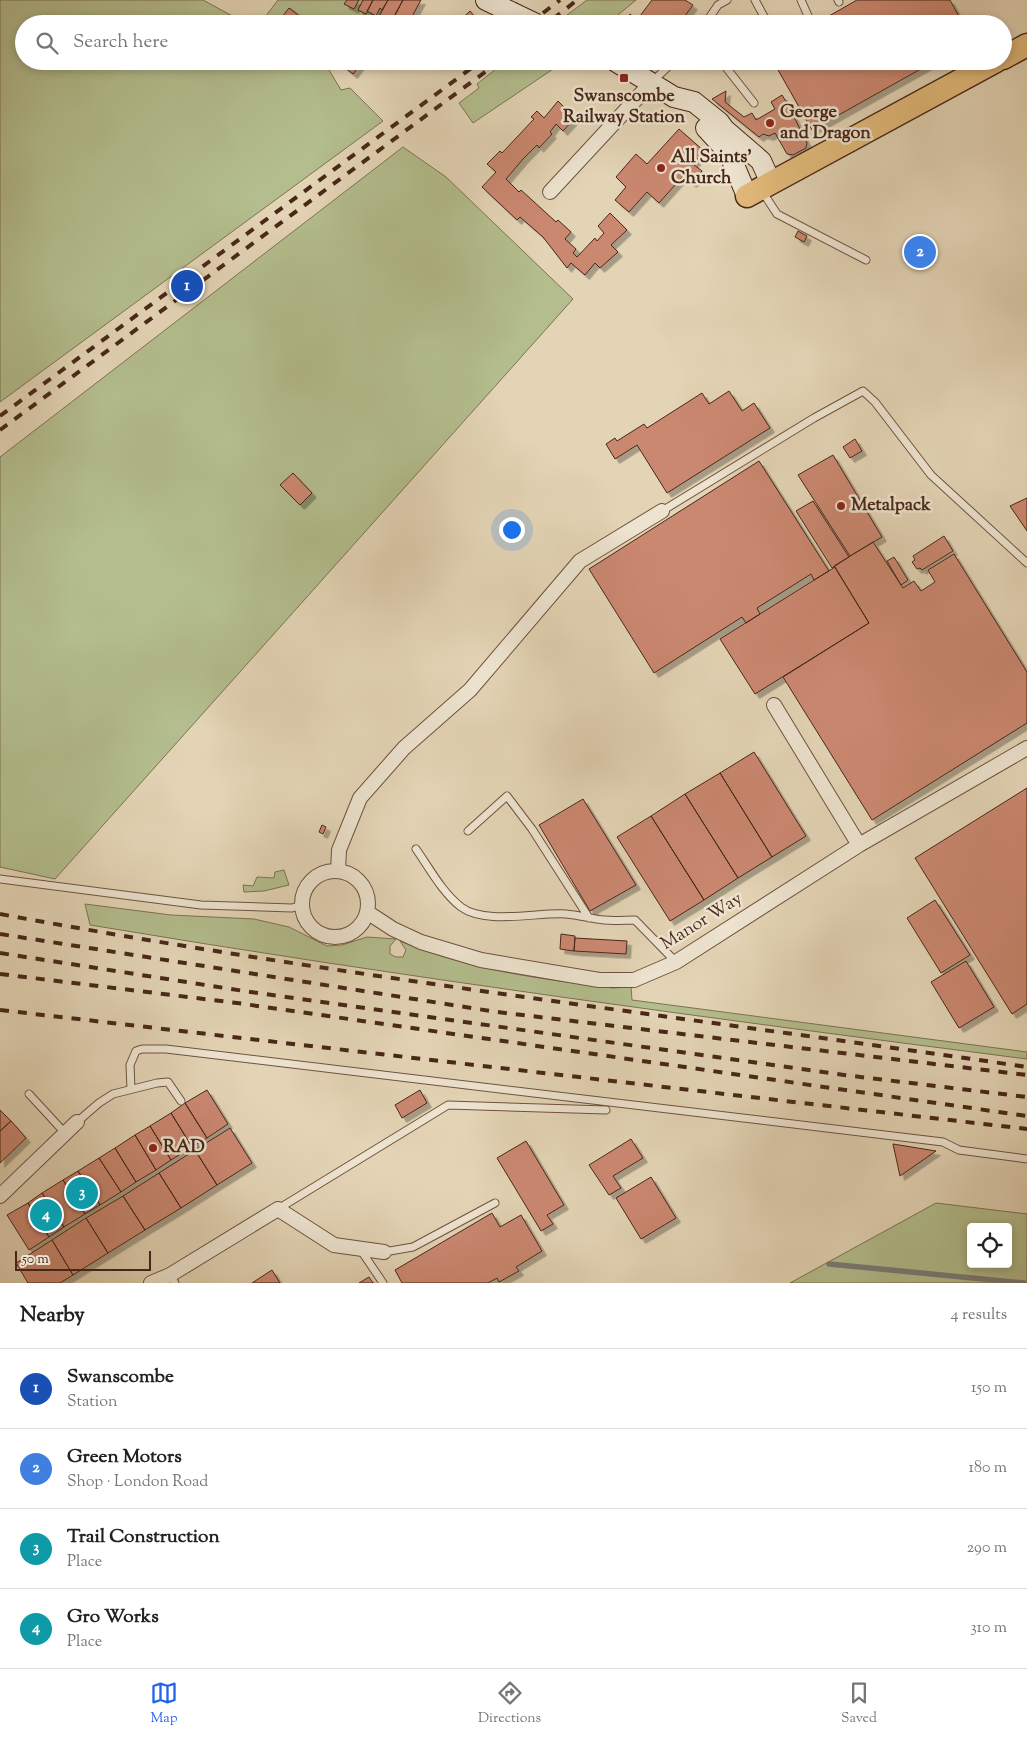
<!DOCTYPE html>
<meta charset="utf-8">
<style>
body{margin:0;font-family:"Sorts Mill Goudy",serif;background:#f2f2f2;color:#222}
.controls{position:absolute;right:15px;bottom:15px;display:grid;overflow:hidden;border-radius:5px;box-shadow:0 2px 8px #0003}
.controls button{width:45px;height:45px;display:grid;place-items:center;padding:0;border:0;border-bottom:1px solid #e0e0e0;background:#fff;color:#222;font:25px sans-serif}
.scale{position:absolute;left:15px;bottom:12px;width:136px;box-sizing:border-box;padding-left:5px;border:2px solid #482719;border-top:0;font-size:14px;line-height:18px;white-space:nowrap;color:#482719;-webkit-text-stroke:4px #ede3cf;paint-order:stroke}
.you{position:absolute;left:511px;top:529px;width:18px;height:18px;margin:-12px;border:4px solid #fff;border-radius:50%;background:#1a73e8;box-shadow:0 0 0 8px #1a73e833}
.badge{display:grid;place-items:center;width:32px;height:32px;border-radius:50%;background:#2563eb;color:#fff;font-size:16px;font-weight:700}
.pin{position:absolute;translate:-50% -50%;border:2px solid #fff;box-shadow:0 1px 5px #0006}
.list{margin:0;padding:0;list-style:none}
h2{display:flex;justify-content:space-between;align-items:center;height:65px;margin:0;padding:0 20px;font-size:21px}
h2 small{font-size:16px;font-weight:400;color:#767676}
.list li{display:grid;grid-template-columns:32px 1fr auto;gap:15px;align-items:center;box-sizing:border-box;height:80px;padding:0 20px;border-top:1px solid #e0e0e0}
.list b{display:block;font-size:19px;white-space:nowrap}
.list p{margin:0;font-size:16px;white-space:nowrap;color:#767676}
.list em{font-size:16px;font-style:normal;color:#767676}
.icon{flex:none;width:28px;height:28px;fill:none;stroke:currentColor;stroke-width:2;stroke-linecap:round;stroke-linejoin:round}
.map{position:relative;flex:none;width:1027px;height:1283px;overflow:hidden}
.search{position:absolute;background:#fff;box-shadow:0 2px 8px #0003;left:15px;right:15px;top:15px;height:55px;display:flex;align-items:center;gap:12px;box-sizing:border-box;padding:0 18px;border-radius:28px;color:#767676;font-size:19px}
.sheet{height:385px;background:#fff}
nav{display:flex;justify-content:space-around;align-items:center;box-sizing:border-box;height:70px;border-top:1px solid #e0e0e0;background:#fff;font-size:14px;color:#767676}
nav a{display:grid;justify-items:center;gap:2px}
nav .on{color:#2563eb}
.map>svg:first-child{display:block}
.green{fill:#b3bd8d;stroke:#7e7253;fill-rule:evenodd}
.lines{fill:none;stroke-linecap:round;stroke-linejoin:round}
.stream{stroke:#797d78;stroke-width:5.5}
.building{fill:#cb8871;stroke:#482719;filter:url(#shadow)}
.lane-casing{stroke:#6f5240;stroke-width:9}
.street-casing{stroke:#6f5240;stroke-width:16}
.secondary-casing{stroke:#482719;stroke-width:22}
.primary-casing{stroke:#482719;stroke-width:25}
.lane{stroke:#ede3cf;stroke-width:7}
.street{stroke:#ede3cf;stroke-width:14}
.secondary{stroke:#ede3cf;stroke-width:20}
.primary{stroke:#e2ba7a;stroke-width:22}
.rail{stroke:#482719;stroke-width:4;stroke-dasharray:9 9;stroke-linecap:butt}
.secondary-bridge-casing{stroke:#482719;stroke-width:22;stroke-linecap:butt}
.secondary-bridge{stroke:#ede3cf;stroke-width:20}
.poi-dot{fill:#8f2418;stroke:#ede3cf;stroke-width:2}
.labels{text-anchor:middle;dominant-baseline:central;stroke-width:5;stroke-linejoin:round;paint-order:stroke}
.poi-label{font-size:18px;font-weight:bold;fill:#482719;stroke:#ede3cf;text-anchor:start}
.street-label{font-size:18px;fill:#482719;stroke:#ede3cf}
</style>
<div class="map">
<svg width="1027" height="1283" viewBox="0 0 1027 1283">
<defs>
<filter id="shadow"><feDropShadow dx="4.5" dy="4.5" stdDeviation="0" flood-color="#0004"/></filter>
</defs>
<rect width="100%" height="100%" fill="#e3d4b5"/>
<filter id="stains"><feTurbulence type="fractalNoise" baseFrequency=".004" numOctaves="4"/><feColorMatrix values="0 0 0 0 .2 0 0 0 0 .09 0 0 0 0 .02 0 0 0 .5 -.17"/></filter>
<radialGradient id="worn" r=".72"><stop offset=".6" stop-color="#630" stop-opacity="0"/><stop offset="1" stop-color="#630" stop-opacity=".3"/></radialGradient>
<path class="green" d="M0 0H203L247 24H24V61H316L329 70 341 90 350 88 383 121 0 402Z
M278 0H347L345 4 353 9 359 0H363L358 10 365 14 367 11 375 16 380 8 382 10 375 24H311L290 8 277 24H266L262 21Z
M587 0H636L607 24H555Z
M506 61H565L473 123 459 103 479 88 477 84Z
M403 147 446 177 573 299 55 879 0 867V457Z
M284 870 289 885 264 891 244 892 243 885 253 886 257 877 274 878 275 872Z
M85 904 171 915 254 919 289 927 327 946 342 945 367 937 396 939 390 946V954L396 957H403L406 950 400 941C473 971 536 978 613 988L631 987 632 1000 1027 1052V1059C714 1019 401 977 90 925Z
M936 1203 1027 1214V1283H790ZM971 1227H1008V1264H971Z"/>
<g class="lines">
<path class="stream" d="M829 1264 1024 1283"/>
</g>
<path class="building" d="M347 0H359L354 9 344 4Z
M363 0H373L366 14 358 10Z
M373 0H388L382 10 380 8 376 16 367 11Z
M388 0H403L390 24H375Z
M403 0H421L408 24 404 22 403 24H390Z
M652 0H685L693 5 679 24H623L630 14 637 20Z
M857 0H950L963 24H815Z
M289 8 299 16 293 24H282L279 21Z
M470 11 481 24H456Z
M300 15 310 23 309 24H293Z
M346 61H363L353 74 343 66Z
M773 61H935L812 130Z
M726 91 725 102 744 117 752 113 756 120 775 109 771 102 782 95 787 103 784 104 793 115 807 143 806 148 793 155 787 154 775 133 769 136 763 134 759 137 712 99Z
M558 101 575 118 563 131 556 124 550 132 552 134 539 148 537 145 523 159 506 179 519 192 521 190 556 222 558 220 571 232 565 239 576 249 573 253 577 257 595 238 597 241 604 233 598 226 610 213 627 230 611 245 618 252 600 268 595 263 585 275 571 263 567 268 543 237 520 217 517 220 482 187 496 172 487 164 500 151 502 153 534 119 531 117 537 111 544 118Z
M679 129 704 151 693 164 702 171 692 183 683 176 659 203 647 192 629 212 615 200 626 187 616 177 636 154 647 164Z
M798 231 807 236 804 242 795 237Z
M729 391 742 411 754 403 770 428 667 493 637 445 615 459 606 444 615 438 617 441 644 424 647 428 702 393 709 404Z
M855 439 862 451 850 458 843 447Z
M833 455 882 537 850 556 798 475Z
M759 461 829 571 814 580 811 574 757 608 760 614 746 623 742 617 654 673 589 569Z
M293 473 312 493 300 505 280 485Z
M1027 498V531L1010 506Z
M813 501 849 557 832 568 796 511Z
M944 536 953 551 922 570 920 568 917 569 912 562 915 560 913 556Z
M873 542 903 588 914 581 921 591 935 582 928 570 954 554 1027 672V723L872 820 783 677 869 623 834 566Z
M894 557 908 580 901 585 887 561Z
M835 567 869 623 755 694 720 639Z
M754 752 806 836 772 857 720 773Z
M720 773 772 857 738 878 685 794Z
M1027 788V1004L1012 1014 915 858Z
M685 794 738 878 704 900 651 816Z
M583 799 636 885 590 911 539 825Z
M651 816 704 900 670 921 617 837Z
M322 825 326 827 323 834 319 832Z
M935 900 970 955 941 973 907 918Z
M561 934 575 936 574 951 560 949Z
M575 938 627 941 626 954 574 951Z
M966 961 994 1007 959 1028 931 982Z
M207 1090 228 1124 207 1138 185 1103Z
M420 1090 427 1103 402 1118 395 1105Z
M185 1103 207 1138 192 1147 171 1113Z
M0 1110 11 1121 0 1131Z
M171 1113 192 1147 171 1160 150 1126Z
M11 1121 26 1138 0 1163V1131Z
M150 1126 171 1160 156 1170 135 1135Z
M230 1128 252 1163 217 1185 195 1150Z
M135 1135 156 1170 136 1182 115 1148Z
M631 1139 643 1158 613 1176 621 1188 609 1195 589 1165Z
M526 1141 564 1205 547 1215 553 1224 541 1231 497 1158Z
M893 1144 936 1151 900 1176Z
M115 1148 136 1182 121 1192 99 1158Z
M195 1150 217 1185 181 1208 159 1173Z
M99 1158 121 1192 100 1205 78 1171Z
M78 1171 100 1205 85 1214 63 1180Z
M159 1173 181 1208 145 1230 123 1196Z
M651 1177 676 1218 641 1239 616 1198Z
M63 1180 85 1214 64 1227 42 1193Z
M42 1193 64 1227 49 1237 28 1203Z
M123 1196 145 1230 108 1253 86 1218Z
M28 1203 49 1237 29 1250 7 1215Z
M492 1213 500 1227 521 1215 542 1251 516 1267 519 1271 499 1282 497 1278 488 1283H402L395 1270Z
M86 1218 108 1253 73 1275 52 1240Z
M52 1240 73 1275 60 1283H28L16 1263Z
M272 1270 280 1283H252Z
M369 1277 373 1283H359Z"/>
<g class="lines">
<defs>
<path id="lane" d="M755 0 768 24
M801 0 809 18
M838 0 839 2
M705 24 718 5 727 0
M721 61 754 103
M653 81 674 61
M762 191 777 214 866 260
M662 511 814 418 863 391 875 402 931 475 1027 563
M468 831 507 796 532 829 589 918
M416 849C430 869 442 892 461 907 485 925 537 912 566 914 579 915 592 919 604 920 615 921 625 920 635 920L676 962
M0 879 201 905 292 908 302 905
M131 1089 130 1065 136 1051 142 1049H166L943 1142 959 1150 1027 1159
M29 1094 65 1133
M77 1122 99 1103 113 1094 157 1083 168 1082 181 1101
M278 1209 448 1105 606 1110
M360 1249 383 1283
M384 1252 413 1247 495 1203
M170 1275 175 1283"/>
<path id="street" d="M550 192 651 83
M774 705 859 845
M338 871 339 850 360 798 404 748 470 690 580 561 662 511
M302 904a33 33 0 1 1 66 0a33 33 0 1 1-66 0Z
M367 912 393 929 421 942 481 960 599 980H634L676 962 859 845 1027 748
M0 1196 77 1122
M151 1283 170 1275 278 1209 334 1245 384 1252"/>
<path id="secondary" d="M486 0 511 12
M615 61 674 97 694 102 719 122 724 129 761 161 771 183
M706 128 729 153 747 196"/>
<path id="primary" d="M1003 58 1027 45
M747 196 996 61"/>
</defs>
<use href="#lane" class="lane-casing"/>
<use href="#street" class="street-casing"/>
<use href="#secondary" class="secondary-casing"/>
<use href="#primary" class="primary-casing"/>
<use href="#lane" class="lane"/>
<use href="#street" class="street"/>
<use href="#secondary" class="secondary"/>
<use href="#primary" class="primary"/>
<path class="rail" d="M543 13 560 0
M553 19 577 0
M0 416 481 61
M0 430 500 61
M0 914C341 977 685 1017 1027 1067
M0 934 497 1012 1027 1075
M0 953 244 991 844 1075 1027 1097
M0 974 237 1003 1027 1116
M0 1010 1027 1129"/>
<defs>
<path id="secondary-bridge" d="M511 12 536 24"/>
</defs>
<use href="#secondary-bridge" class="secondary-bridge-casing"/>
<use href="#secondary-bridge" class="secondary-bridge"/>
</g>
<g class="poi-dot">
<rect x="619" y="73" width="10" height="10" rx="2.5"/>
<circle cx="770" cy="123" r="5"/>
<circle cx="661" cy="168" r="5"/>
<circle cx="841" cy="506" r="5"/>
<circle cx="153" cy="1148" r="5"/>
</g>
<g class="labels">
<g class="poi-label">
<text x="624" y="97" text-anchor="middle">Swanscombe<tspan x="624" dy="21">Railway Station</tspan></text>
<text x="780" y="113">George<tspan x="780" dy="21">and Dragon</tspan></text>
<text x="671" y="158">All Saints'<tspan x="671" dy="21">Church</tspan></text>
<text x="851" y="506">Metalpack</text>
<text x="163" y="1148">RAD</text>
</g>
<g class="street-label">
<text transform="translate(702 922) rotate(-32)">Manor Way</text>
</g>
</g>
<rect width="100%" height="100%" filter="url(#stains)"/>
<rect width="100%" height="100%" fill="url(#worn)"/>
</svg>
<div class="controls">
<button><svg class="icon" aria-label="locate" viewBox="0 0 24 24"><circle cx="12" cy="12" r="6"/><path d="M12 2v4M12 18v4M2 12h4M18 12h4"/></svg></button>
</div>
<div class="scale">50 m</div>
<div class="you"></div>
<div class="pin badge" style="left:187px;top:286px;background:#1a4fb4">1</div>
<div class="pin badge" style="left:920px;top:252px;background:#3f7fe0">2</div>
<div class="pin badge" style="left:82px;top:1193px;background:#0f9aa8">3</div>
<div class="pin badge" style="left:46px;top:1215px;background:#0f9aa8">4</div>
<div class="search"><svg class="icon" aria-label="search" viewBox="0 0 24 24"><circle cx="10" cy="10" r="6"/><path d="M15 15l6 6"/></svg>Search here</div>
</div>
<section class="sheet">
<h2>Nearby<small>4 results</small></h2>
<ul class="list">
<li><span class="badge" style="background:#1a4fb4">1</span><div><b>Swanscombe</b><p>Station</p></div><em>150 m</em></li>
<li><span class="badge" style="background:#3f7fe0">2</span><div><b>Green Motors</b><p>Shop · London Road</p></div><em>180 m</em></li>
<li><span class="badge" style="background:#0f9aa8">3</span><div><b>Trail Construction</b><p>Place</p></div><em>290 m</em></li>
<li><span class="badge" style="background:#0f9aa8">4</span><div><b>Gro Works</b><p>Place</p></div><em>310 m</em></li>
</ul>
</section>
<nav>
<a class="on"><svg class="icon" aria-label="map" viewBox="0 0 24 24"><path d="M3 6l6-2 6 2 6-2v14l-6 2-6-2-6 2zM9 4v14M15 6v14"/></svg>Map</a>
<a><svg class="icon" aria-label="directions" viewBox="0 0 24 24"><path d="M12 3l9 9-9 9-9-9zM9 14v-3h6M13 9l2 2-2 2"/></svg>Directions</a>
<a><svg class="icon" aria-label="saved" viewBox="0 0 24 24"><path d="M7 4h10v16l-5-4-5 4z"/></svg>Saved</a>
</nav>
